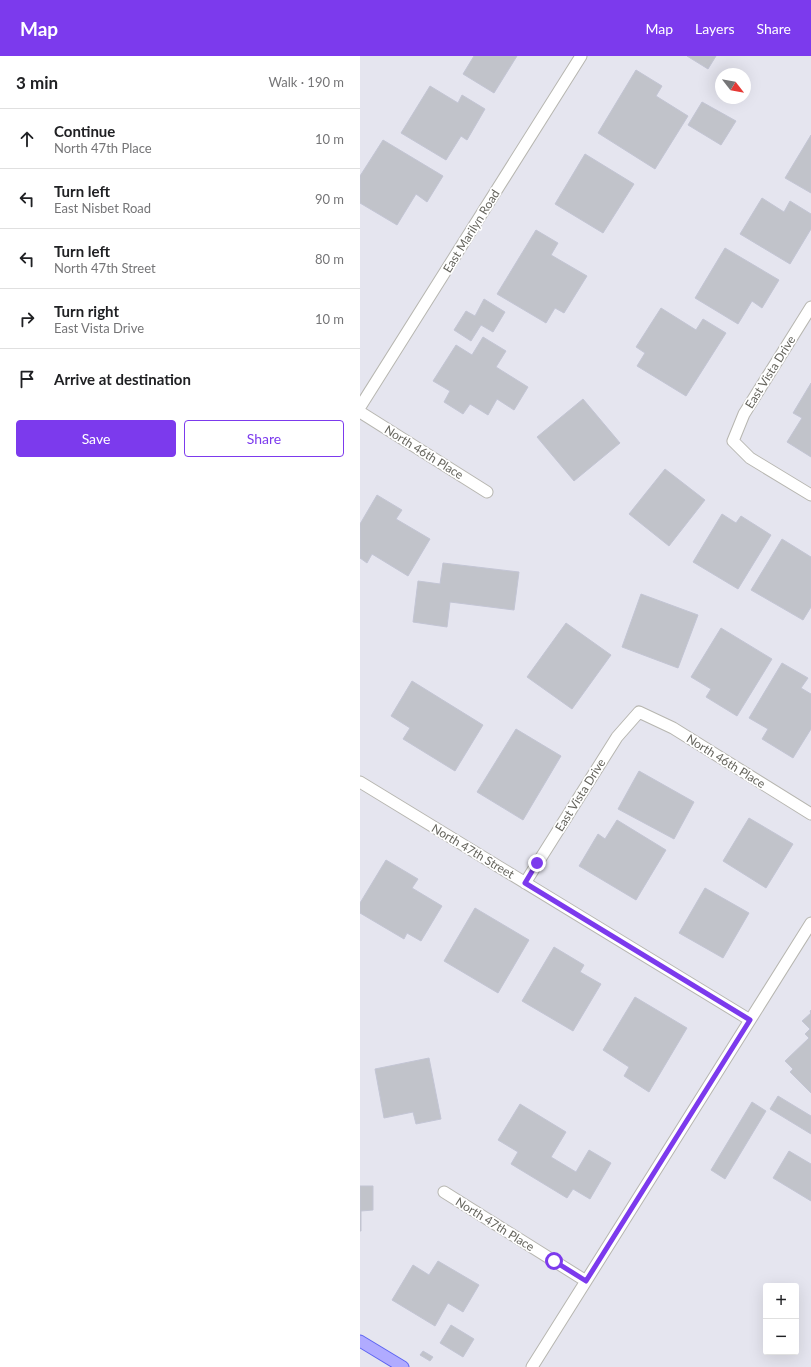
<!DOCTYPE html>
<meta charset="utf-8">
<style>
body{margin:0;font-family:Lato,sans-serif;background:#f2f2f2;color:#202124}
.controls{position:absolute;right:12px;bottom:12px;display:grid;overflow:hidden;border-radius:4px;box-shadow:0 4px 16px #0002}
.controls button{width:36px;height:36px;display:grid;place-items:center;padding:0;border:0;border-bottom:1px solid #e0e0e0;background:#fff;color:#202124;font:20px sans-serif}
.compass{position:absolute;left:355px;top:12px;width:36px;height:36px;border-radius:50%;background:#fff;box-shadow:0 4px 16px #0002;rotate:121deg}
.stop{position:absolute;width:12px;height:12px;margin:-9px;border:3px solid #7c3aed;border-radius:50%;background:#fff}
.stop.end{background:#7c3aed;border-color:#fff;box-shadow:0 1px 4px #0008}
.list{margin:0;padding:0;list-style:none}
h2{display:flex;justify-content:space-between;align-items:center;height:52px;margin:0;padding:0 16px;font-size:17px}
h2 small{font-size:13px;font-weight:400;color:#757577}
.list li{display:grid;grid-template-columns:26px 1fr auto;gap:12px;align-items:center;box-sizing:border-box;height:60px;padding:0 16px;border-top:1px solid #e0e0e0}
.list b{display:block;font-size:15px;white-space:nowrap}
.list p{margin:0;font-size:13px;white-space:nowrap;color:#757577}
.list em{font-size:13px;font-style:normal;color:#757577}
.actions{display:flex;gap:8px;padding:12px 16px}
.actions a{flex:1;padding:9px 0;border:1px solid #7c3aed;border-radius:4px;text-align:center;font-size:14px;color:#7c3aed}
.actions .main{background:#7c3aed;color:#fff}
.icon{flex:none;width:22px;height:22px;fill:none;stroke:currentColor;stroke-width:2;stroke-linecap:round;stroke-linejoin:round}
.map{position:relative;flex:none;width:451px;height:1311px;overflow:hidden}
header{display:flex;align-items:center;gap:24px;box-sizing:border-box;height:56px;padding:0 20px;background:#7c3aed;color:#fff}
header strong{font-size:19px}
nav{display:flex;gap:22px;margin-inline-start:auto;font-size:14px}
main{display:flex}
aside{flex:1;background:#fff}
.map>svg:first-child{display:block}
.building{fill:#c1c3ca;stroke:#c3c5d4}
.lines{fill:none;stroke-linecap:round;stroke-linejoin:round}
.minor-casing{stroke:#b7b6b0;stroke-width:13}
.primary-casing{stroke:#5c64f1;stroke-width:13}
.minor{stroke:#fff;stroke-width:11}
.primary{stroke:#b0abff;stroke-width:11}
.route{stroke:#7c3aed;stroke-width:5}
.labels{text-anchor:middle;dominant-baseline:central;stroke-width:3.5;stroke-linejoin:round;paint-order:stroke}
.street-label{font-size:12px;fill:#65645d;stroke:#fff}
</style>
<header>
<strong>Map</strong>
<nav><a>Map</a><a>Layers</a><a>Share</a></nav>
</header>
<main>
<aside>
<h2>3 min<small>Walk · 190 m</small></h2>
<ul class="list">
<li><svg class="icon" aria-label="ahead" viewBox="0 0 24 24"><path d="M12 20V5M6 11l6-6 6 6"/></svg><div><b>Continue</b><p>North 47th Place</p></div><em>10 m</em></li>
<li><svg class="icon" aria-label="left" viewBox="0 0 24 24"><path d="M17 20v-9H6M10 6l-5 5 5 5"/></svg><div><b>Turn left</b><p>East Nisbet Road</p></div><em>90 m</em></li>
<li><svg class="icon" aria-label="left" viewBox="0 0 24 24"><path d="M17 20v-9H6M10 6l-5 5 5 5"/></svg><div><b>Turn left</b><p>North 47th Street</p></div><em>80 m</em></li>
<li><svg class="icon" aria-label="right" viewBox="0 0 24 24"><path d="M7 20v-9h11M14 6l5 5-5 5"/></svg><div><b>Turn right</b><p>East Vista Drive</p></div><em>10 m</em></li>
<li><svg class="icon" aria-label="arrive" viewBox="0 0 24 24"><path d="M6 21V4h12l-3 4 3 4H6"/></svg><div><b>Arrive at destination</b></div></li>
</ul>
<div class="actions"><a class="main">Save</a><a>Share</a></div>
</aside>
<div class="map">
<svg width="451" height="1311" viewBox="0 0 451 1311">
<rect width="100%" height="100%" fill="#e5e5ef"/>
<path class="building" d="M114 0H157L134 37 103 18Z
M327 0H356L348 13Z
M276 14 302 30 296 40 328 60 295 113 238 77Z
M70 30 98 47 102 39 125 53 107 84 101 80 86 104 41 77Z
M342 46 376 65 361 89 328 69Z
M451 79V137L425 122Z
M23 84 83 120 67 146 56 138 37 169 0 147V120Z
M225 98 274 128 243 177 195 148Z
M402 142 424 156 430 145 451 158V173L430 208 380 178Z
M176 174 198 187 191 199 227 220 204 257 195 252 186 267 137 238Z
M365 192 419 224 402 252 392 245 378 268 335 242Z
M124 243 145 256 133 276 121 269 111 285 94 274 106 255 115 260Z
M301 252 336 274 343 263 366 277 326 340 277 310 285 297 276 291Z
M123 281 146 295 136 311 168 331 154 354 137 343 128 359 110 348 103 358 84 346 90 335 73 325 96 289 112 299Z
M451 327V401L427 386 442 362 433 357Z
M223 343 260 387 214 425 177 381Z
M305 413 345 444 309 490 269 458Z
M17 439 42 454 36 463 70 483 48 520 12 498 7 507 0 502V468Z
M362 458 376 467 381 460 411 479 378 533 333 506Z
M422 483 451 501V551L443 564 391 534Z
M83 507 159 516 154 554 90 546 87 571 53 566 58 525 80 528Z
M281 538 338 559 318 612 262 591Z
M206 567 251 599 212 653 167 621Z
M361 572 412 603 377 660 346 641 351 633 331 621Z
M422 607 448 622 441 632 451 638V673L433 702 402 683 408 673 389 662Z
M52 625 123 669 95 715 43 683 50 672 31 660Z
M156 673 201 700 163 764 117 736Z
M279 715 334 746 314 783 258 753Z
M389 762 433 788 406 832 363 805Z
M257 764 306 794 276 844 219 810 238 778 245 783Z
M26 804 58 823 52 832 82 850 61 885 47 877 44 883 0 857V847Z
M345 832 389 857 363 902 319 877Z
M115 852 169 884 138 937 84 905Z
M194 891 224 909 220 916 241 928 213 975 162 945Z
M275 941 327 972 289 1036 264 1020 269 1011 243 994Z
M451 954V1037L430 1016 433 1013 425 1005 449 982 445 978 450 973 442 965 451 957 450 956Z
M69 1002 81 1063 56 1068 53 1056 24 1062 15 1013Z
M418 1040 451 1060V1078L410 1053Z
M392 1046 406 1055 365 1123 351 1114Z
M160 1048 206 1076 191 1101 216 1116 229 1094 251 1107 230 1143 213 1133 207 1142 151 1108 158 1096 138 1084Z
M429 1095 451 1108V1145L413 1122Z
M0 1130H13V1154L1 1155V1175H0Z
M78 1205 119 1229 103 1256 88 1247 75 1270 32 1244 53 1209 69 1219Z
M91 1269 114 1283 103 1301 80 1287Z
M63 1295 73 1301 70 1305 60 1299Z"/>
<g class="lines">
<defs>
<path id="minor" d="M451 251 384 358 373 385 390 402 451 439
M0 351 221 0
M0 356 127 436
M0 726 390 964
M165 827 257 681 279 656 313 672 451 758
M84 1136 226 1225
M172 1311 451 867"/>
<path id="primary" d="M0 1285 43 1311"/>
</defs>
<use href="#minor" class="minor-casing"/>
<use href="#primary" class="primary-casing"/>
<use href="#minor" class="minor"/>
<use href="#primary" class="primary"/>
</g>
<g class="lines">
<path class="route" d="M177 807 165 827 390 964 226 1225 194 1205"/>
</g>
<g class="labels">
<g class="street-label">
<text transform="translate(111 175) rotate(-58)">East Marilyn Road</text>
<text transform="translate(410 316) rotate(-58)">East Vista Drive</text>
<text transform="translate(64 396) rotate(32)">North 46th Place</text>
<text transform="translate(366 705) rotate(32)">North 46th Place</text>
<text transform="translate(220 739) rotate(-58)">East Vista Drive</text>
<text transform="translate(113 795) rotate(31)">North 47th Street</text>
<text transform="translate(135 1168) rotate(32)">North 47th Place</text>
</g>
</g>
</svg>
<div class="controls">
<button>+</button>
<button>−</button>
</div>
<svg class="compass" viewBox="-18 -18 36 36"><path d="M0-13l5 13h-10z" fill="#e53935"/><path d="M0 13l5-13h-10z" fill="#757577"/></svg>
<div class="stop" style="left:194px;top:1205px"></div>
<div class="stop end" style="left:177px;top:807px"></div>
</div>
</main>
